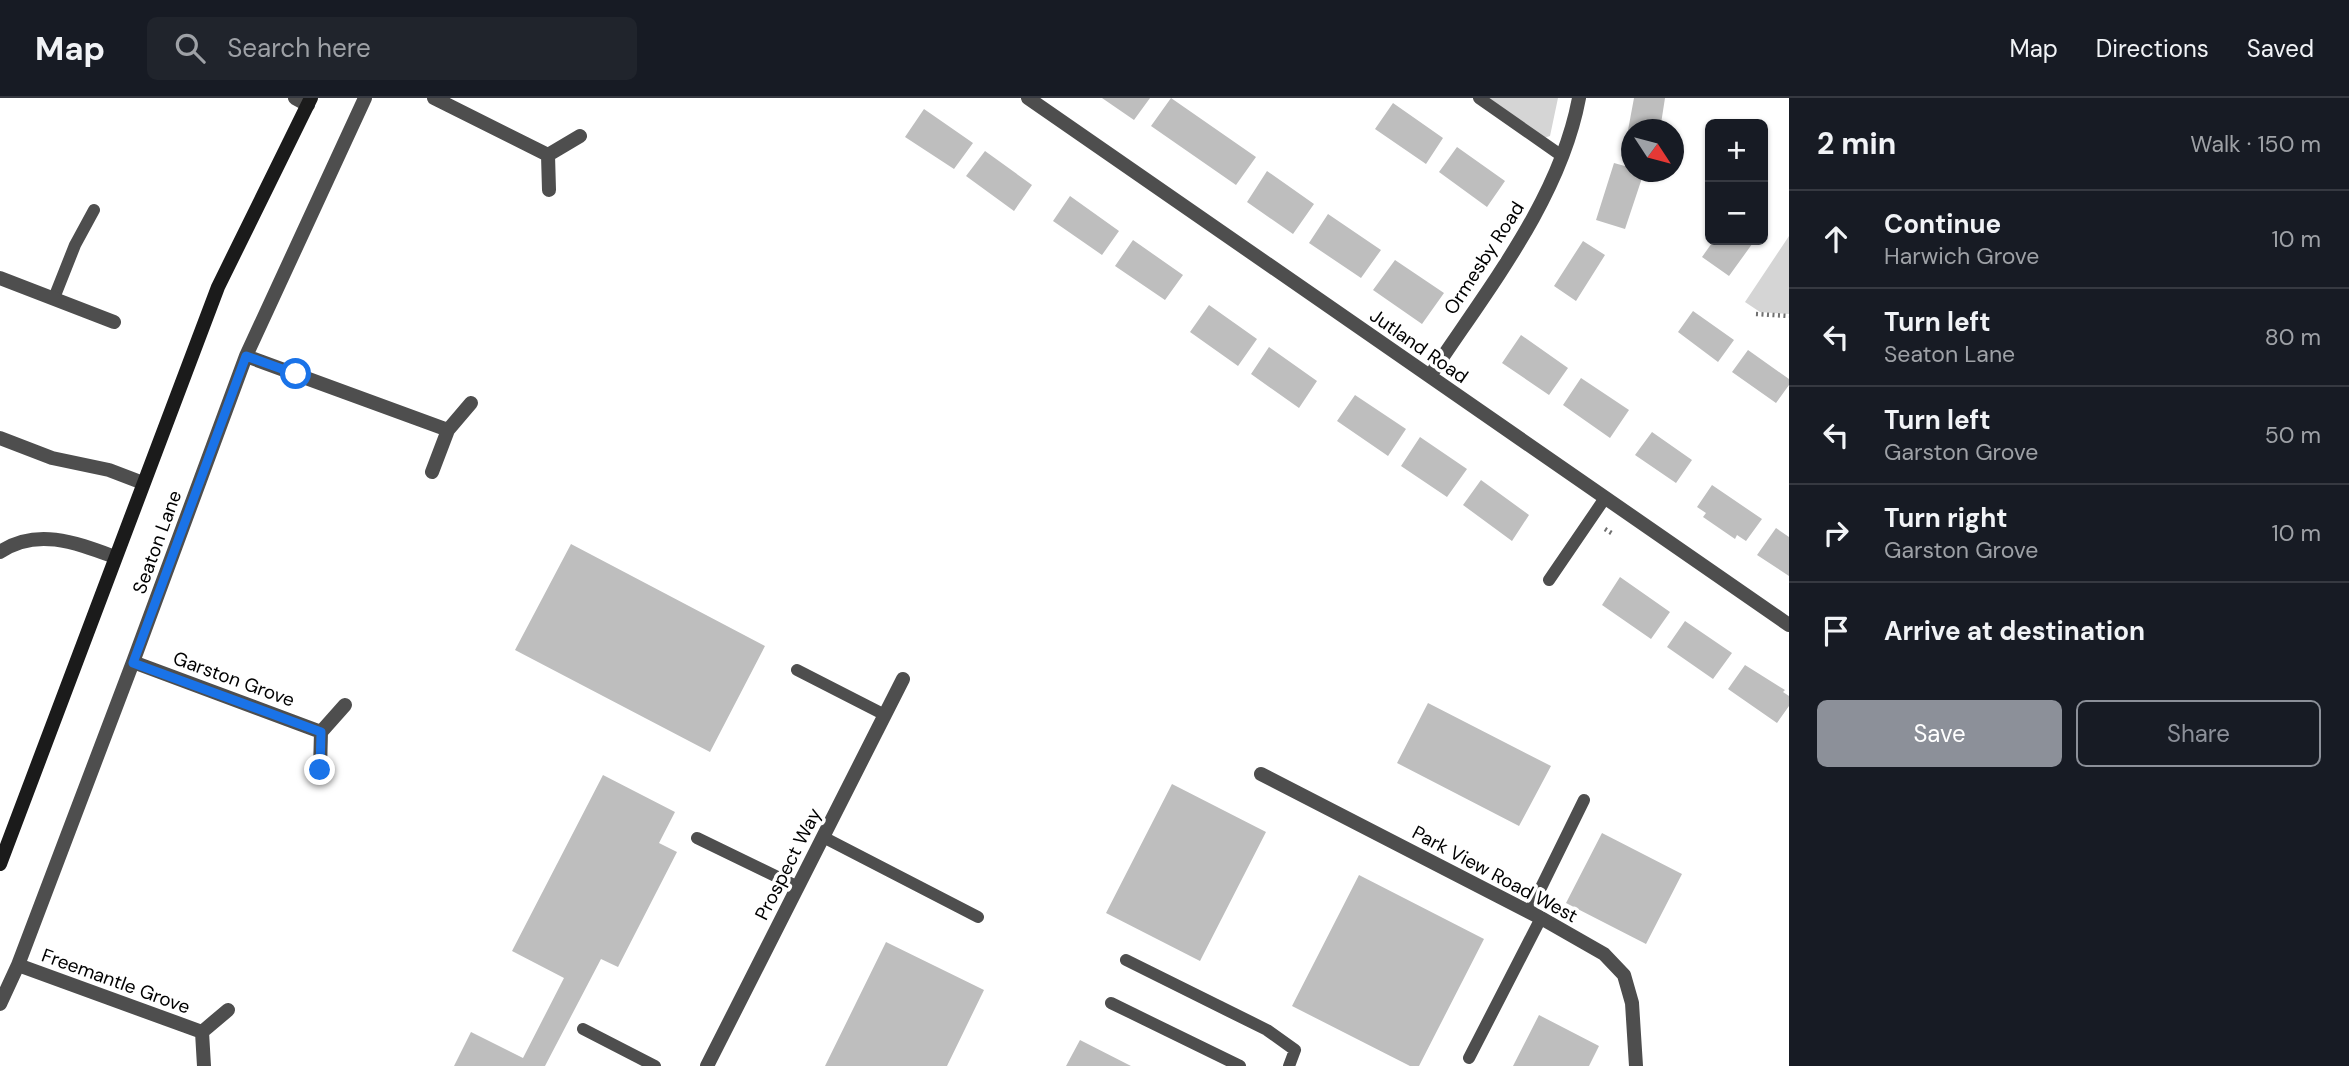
<!DOCTYPE html>
<meta charset="utf-8">
<style>
body{margin:0;font-family:"DM Sans",sans-serif;background:#20242c;color:#f1f3f6}
.controls{position:absolute;right:21px;top:21px;display:grid;overflow:hidden;border-radius:10px;box-shadow:0 2px 5px #0004}
.controls button{width:63px;height:63px;display:grid;place-items:center;padding:0;border:0;border-bottom:2px solid #363941;background:#171b24;color:#f1f3f6;font:35px sans-serif}
.compass{position:absolute;left:1621px;top:21px;width:63px;height:63px;border-radius:50%;background:#171b24;box-shadow:0 2px 5px #0004;rotate:126deg}
.stop{position:absolute;width:21px;height:21px;margin:-16px;border:5px solid #1a73e8;border-radius:50%;background:#fff}
.stop.end{background:#1a73e8;border-color:#fff;box-shadow:0 2px 7px #0008}
.list{margin:0;padding:0;list-style:none}
h2{display:flex;justify-content:space-between;align-items:center;height:91px;margin:0;padding:0 28px;font-size:30px}
h2 small{font-size:23px;font-weight:400;color:#9ea1a6}
.list li{display:grid;grid-template-columns:46px 1fr auto;gap:21px;align-items:center;box-sizing:border-box;height:98px;padding:0 28px;border-top:2px solid #363941}
.list b{display:block;font-size:26px;white-space:nowrap}
.list p{margin:0;font-size:23px;white-space:nowrap;color:#9ea1a6}
.list em{font-size:23px;font-style:normal;color:#9ea1a6}
.actions{display:flex;gap:14px;padding:21px 28px}
.actions a{flex:1;padding:16px 0;border:2px solid #8c9099;border-radius:10px;text-align:center;font-size:24px;color:#8c9099}
.actions .main{background:#8c9099;color:#fff}
.icon{flex:none;width:38px;height:38px;fill:none;stroke:currentColor;stroke-width:2;stroke-linecap:round;stroke-linejoin:round}
.map{position:relative;flex:none;width:1789px;height:968px;overflow:hidden}
header{display:flex;align-items:center;gap:42px;box-sizing:border-box;height:98px;padding:0 35px;background:#171b24;border-bottom:2px solid #363941}
header strong{font-size:33px}
nav{display:flex;gap:38px;margin-inline-start:auto;font-size:24px}
.search{width:490px;height:63px;background:#20242c;display:flex;align-items:center;gap:18px;box-sizing:border-box;padding:0 24px;border-radius:10px;color:#9ea1a6;font-size:26px}
main{display:flex}
aside{flex:1;background:#171b24}
.map>svg:first-child{display:block}
.green{fill:#d5d5d5}
.building{fill:#bebebe}
.lines{fill:none;stroke-linecap:round;stroke-linejoin:round}
.path{stroke:#707070;stroke-width:4.5;stroke-dasharray:2 3.5;stroke-linecap:butt}
.service{stroke:#4e4e4e;stroke-width:12}
.minor{stroke:#4e4e4e;stroke-width:14}
.secondary{stroke:#1b1b1b;stroke-width:14}
.route{stroke:#1a73e8;stroke-width:9}
.labels{text-anchor:middle;dominant-baseline:central;stroke-width:7;stroke-linejoin:round;paint-order:stroke}
.street-label{font-size:19px;fill:#000;stroke:#fff}
</style>
<header>
<strong>Map</strong>
<div class="search"><svg class="icon" aria-label="search" viewBox="0 0 24 24"><circle cx="10" cy="10" r="6"/><path d="M15 15l6 6"/></svg>Search here</div>
<nav><a>Map</a><a>Directions</a><a>Saved</a></nav>
</header>
<main>
<div class="map">
<svg width="1789" height="968" viewBox="0 0 1789 968">
<rect width="100%" height="100%" fill="#fff"/>
<path class="green" d="M1489 0H1558L1550 38 1544 40Z
M1789 138V216L1760 214 1745 204Z"/>
<path class="building" d="M1102 0H1150L1134 22Z
M1171 0 1256 59 1236 87 1151 28Z
M1634 0H1665L1660 32H1632V43H1626Z
M1393 5 1443 40 1426 66 1375 31Z
M924 11 973 45 954 71 905 39Z
M1457 49 1505 83 1487 109 1439 74Z
M985 53 1032 87 1014 113 966 78Z
M1614 65 1632 70V74H1644L1625 131 1596 122Z
M1267 73 1314 106 1293 136 1247 104Z
M1070 98 1119 133 1102 157 1053 123Z
M1328 116 1381 152 1361 180 1309 145Z
M1133 142 1183 177 1165 202 1115 168Z
M1714 142H1755L1729 178 1702 159Z
M1583 143 1605 157 1576 203 1554 188Z
M1395 162 1444 195 1422 226 1373 192Z
M1209 207 1257 241 1238 268 1190 234Z
M1693 213 1734 242 1718 264 1678 234Z
M1521 237 1568 270 1549 297 1502 265Z
M1269 249 1317 283 1299 310 1251 276Z
M1748 252 1789 281V287L1776 305 1732 274Z
M1581 280 1629 312 1610 340 1563 307Z
M1355 297 1406 331 1388 358 1337 323Z
M1652 334 1692 362 1676 385 1635 357Z
M1420 339 1467 371 1447 399 1401 368Z
M1481 382 1529 417 1512 443 1463 407Z
M1712 387 1762 421 1746 443 1737 437 1735 441 1703 419 1706 415 1697 409Z
M1776 430 1789 439V478L1757 457Z
M571 446 765 548 710 654 515 552Z
M1620 479 1670 514 1651 541 1602 507Z
M1685 523 1732 555 1713 581 1667 549Z
M1745 567 1785 592 1783 594 1789 598V608L1777 625 1728 591Z
M1428 605 1551 668 1519 728 1397 665Z
M603 677 675 714 659 745 677 754 618 869 601 861 545 968H454L471 934 523 960 564 880 512 853Z
M1172 686 1266 734 1200 863 1106 815Z
M1602 735 1682 776 1646 846 1566 805Z
M1359 777 1484 841 1419 968H1410L1292 908Z
M886 844 984 892 947 968H825Z
M1539 917 1599 948 1589 968H1513Z
M1080 942 1131 968H1066Z"/>
<g class="lines">
<path class="path" d="M1756 216 1789 218
M1605 431 1613 436"/>
<path class="service" d="M1479 0 1562 58
M54 200 75 147 94 112
M1549 482 1605 400
M797 572 885 617
M823 739 978 819
M697 740 798 789
M1529 814 1584 702
M1126 862 1267 932 1295 952 1289 968
M1111 905 1240 968
M583 931 655 968
M1469 960 1541 820"/>
<path class="minor" d="M295 0 308 7
M434 0 548 57
M1028 0 1789 527
M549 92 548 57 580 38
M0 180 114 224
M246 258 448 332
M1430 278C1486 193 1560 102 1579 0
M0 340 52 360 109 372 143 385
M432 374 448 332 471 305
M0 454C37 429 77 445 115 459
M133 564 321 634
M320 672 321 634 345 607
M1261 676 1541 820 1604 856 1624 877 1632 905 1636 968
M18 867 202 934
M0 906 18 867 133 564 246 258 365 0
M204 968 202 934 228 912
M707 968 903 581"/>
<path class="secondary" d="M0 766 218 189 311 0"/>
</g>
<g class="lines">
<path class="route" d="M296 276 246 258 133 565 321 634 320 672"/>
</g>
<g class="labels">
<g class="street-label">
<text transform="translate(1484 160) rotate(-57)">Ormesby Road</text>
<text transform="translate(1419 248) rotate(35)">Jutland Road</text>
<text transform="translate(157 444) rotate(-70)">Seaton Lane</text>
<text transform="translate(234 581) rotate(20)">Garston Grove</text>
<text transform="translate(788 766) rotate(-63)">Prospect Way</text>
<text transform="translate(1495 776) rotate(28)">Park View Road West</text>
<text transform="translate(116 883) rotate(20)">Freemantle Grove</text>
</g>
</g>
</svg>
<div class="controls">
<button>+</button>
<button>−</button>
</div>
<svg class="compass" viewBox="-18 -18 36 36"><path d="M0-13l5 13h-10z" fill="#e53935"/><path d="M0 13l5-13h-10z" fill="#9ea1a6"/></svg>
<div class="stop" style="left:296px;top:276px"></div>
<div class="stop end" style="left:320px;top:672px"></div>
</div>
<aside>
<h2>2 min<small>Walk · 150 m</small></h2>
<ul class="list">
<li><svg class="icon" aria-label="ahead" viewBox="0 0 24 24"><path d="M12 20V5M6 11l6-6 6 6"/></svg><div><b>Continue</b><p>Harwich Grove</p></div><em>10 m</em></li>
<li><svg class="icon" aria-label="left" viewBox="0 0 24 24"><path d="M17 20v-9H6M10 6l-5 5 5 5"/></svg><div><b>Turn left</b><p>Seaton Lane</p></div><em>80 m</em></li>
<li><svg class="icon" aria-label="left" viewBox="0 0 24 24"><path d="M17 20v-9H6M10 6l-5 5 5 5"/></svg><div><b>Turn left</b><p>Garston Grove</p></div><em>50 m</em></li>
<li><svg class="icon" aria-label="right" viewBox="0 0 24 24"><path d="M7 20v-9h11M14 6l5 5-5 5"/></svg><div><b>Turn right</b><p>Garston Grove</p></div><em>10 m</em></li>
<li><svg class="icon" aria-label="arrive" viewBox="0 0 24 24"><path d="M6 21V4h12l-3 4 3 4H6"/></svg><div><b>Arrive at destination</b></div></li>
</ul>
<div class="actions"><a class="main">Save</a><a>Share</a></div>
</aside>
</main>
